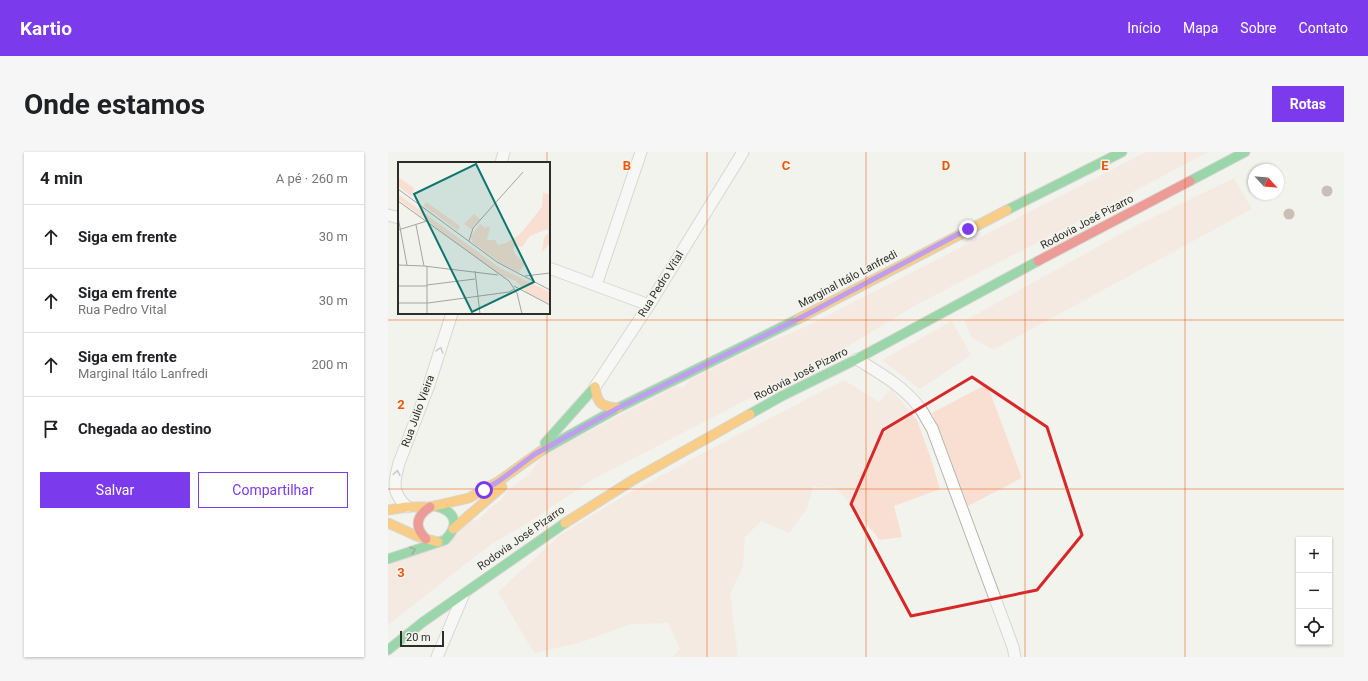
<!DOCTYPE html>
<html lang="pt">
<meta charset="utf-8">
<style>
body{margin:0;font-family:Roboto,sans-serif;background:#f6f6f6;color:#202124}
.controls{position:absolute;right:12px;bottom:12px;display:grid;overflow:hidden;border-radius:0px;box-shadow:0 1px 3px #0004}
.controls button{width:36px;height:36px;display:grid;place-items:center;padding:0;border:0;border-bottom:1px solid #e0e0e0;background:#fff;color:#202124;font:20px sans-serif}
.compass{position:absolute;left:860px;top:12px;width:36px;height:36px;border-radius:50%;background:#fff;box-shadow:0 1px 3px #0004;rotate:116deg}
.scale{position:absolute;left:12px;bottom:10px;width:44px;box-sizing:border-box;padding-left:4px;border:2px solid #2d2d2a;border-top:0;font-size:11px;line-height:14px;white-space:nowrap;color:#2d2d2a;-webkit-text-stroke:3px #f4f4ed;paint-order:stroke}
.stop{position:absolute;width:12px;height:12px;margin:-9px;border:3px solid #7c3aed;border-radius:50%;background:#fff}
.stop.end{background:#7c3aed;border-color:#fff;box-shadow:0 1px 4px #0008}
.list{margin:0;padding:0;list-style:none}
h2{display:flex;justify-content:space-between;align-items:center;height:52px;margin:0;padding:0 16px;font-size:17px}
h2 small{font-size:13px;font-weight:400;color:#757577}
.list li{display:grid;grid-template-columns:26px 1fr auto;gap:12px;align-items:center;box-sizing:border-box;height:64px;padding:0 16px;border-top:1px solid #e0e0e0}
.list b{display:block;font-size:15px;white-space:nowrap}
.list p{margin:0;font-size:13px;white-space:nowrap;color:#757577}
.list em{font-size:13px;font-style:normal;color:#757577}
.actions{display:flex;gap:8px;padding:12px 16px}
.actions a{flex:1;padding:9px 0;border:1px solid #7c3aed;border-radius:0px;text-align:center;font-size:14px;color:#7c3aed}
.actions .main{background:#7c3aed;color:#fff}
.icon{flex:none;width:22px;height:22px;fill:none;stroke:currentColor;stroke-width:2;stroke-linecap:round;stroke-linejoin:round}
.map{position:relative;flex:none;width:956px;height:505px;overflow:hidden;border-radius:0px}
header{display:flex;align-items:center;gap:24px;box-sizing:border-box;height:56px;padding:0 20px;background:#7c3aed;color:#fff}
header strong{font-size:19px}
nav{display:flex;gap:22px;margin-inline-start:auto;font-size:14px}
.intro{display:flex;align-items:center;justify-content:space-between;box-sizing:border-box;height:96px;padding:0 24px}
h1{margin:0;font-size:28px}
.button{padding:10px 18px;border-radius:0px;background:#7c3aed;color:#fff;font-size:14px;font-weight:700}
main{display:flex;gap:24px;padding:0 24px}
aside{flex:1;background:#fff;border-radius:0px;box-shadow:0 1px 3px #0004}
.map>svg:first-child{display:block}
.green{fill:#f8dfd2}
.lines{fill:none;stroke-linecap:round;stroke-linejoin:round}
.street-casing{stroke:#b4b4b1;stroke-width:13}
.fast-casing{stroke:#b4b4b1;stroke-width:11}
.slow-casing{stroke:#b4b4b1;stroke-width:11}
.jam-casing{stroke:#b4b4b1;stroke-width:11}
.street{stroke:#fdfdfc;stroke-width:11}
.fast{stroke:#30b455;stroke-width:9}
.slow{stroke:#ff9f0a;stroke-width:9}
.jam{stroke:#e5322d;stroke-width:9}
.tree{fill:#998071}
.oneway{stroke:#9f9f9e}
.oneway2{stroke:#2e633b}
.route{stroke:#7c3aed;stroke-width:5}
.marked{fill:none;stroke:#d62828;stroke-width:3;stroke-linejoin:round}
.grid{fill:none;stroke:#e8590c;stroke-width:1;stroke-opacity:0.55}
.labels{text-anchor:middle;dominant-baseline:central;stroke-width:3;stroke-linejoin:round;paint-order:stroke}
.street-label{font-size:11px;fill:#2d2d2a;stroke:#f4f4ed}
.inset-road{fill:none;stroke:#a4a4a0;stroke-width:1}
.view{fill:#0f766e;fill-opacity:0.15;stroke:#0f766e;stroke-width:2}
.inset-edge{fill:none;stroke:#2d2d2a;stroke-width:2}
.grid-label{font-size:13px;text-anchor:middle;font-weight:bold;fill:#e8590c;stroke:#f4f4ed;stroke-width:3;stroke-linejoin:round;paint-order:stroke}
</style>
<header>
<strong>Kartio</strong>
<nav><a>Início</a><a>Mapa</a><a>Sobre</a><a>Contato</a></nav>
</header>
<div class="intro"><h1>Onde estamos</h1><a class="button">Rotas</a></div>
<main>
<aside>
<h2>4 min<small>A pé · 260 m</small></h2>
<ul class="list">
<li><svg class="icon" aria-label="ahead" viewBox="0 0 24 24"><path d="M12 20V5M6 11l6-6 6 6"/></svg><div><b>Siga em frente</b></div><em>30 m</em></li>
<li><svg class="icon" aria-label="ahead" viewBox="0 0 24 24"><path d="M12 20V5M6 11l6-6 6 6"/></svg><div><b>Siga em frente</b><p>Rua Pedro Vital</p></div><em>30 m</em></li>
<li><svg class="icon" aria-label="ahead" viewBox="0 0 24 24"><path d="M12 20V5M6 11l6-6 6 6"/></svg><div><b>Siga em frente</b><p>Marginal Itálo Lanfredi</p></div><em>200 m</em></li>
<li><svg class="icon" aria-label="arrive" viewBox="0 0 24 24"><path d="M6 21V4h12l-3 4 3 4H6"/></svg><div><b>Chegada ao destino</b></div></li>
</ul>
<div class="actions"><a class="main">Salvar</a><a>Compartilhar</a></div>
</aside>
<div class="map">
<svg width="956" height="505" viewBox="0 0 956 505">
<rect width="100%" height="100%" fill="#f3f3ee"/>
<path class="green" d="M758 0H820L689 70 528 153 447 202 202 329 140 371 102 393 0 473V414L83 369 90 368 101 357 113 348 121 337 139 324 153 306 163 299 289 234 295 236 303 227 380 190 401 182 429 169Z
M846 26 864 57 605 198 584 186 576 169 747 74Z
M564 169 583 203 532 237 494 208Z
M456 228 491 250 503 237 529 268 542 304 552 337 506 354 514 385 492 388 449 336 425 335 419 357 401 381 373 369 357 385 355 415 342 442 350 505H285L292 497 280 471 243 472 191 491 146 501 110 440 172 383 234 345 332 292Z
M599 232 634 326 580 354 544 261Z"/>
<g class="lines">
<defs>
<path id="street" d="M113 11 116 0
M0 63 11 66
M161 116 261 153
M208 133 253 0
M469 207C491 221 514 233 531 255 536 261 539 269 544 276L625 495 627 505
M207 235 261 153 355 0
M19 355C3 340 6 331 11 311L41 233 64 161
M49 505 75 444"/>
<path id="fast" d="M802 29 857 0
M619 58 734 0
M362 262 394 244 469 207 650 109
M157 291 207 235
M153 299 230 256 410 167
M0 407 57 388C72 373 68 359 47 354
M0 498 35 470 177 371"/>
<path id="slow" d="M410 167 619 58
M207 235C209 251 213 255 230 256
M0 358 19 355H42L81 346 111 329 153 299
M0 371 31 385 50 390
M177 371 245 328 362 262
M65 377 114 335"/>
<path id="jam" d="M650 109 802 29
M38 387C26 375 28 364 42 355"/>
</defs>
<use href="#street" class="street-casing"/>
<use href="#fast" class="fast-casing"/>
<use href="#slow" class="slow-casing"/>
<use href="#jam" class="jam-casing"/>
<use href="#street" class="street"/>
<use href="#fast" class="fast"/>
<use href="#slow" class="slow"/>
<use href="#jam" class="jam"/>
</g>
<g class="tree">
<circle cx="939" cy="39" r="5.5"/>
<circle cx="901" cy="62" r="5.5"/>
</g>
<defs><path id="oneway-chevron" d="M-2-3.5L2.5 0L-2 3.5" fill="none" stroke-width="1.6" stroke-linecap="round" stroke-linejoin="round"/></defs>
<g class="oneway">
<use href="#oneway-chevron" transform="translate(52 198) rotate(-72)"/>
<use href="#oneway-chevron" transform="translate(9 321) rotate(-79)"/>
</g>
<use class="oneway2" href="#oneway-chevron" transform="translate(25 398) rotate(-19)"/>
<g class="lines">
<path class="route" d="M96 338 111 329 147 302 230 256 416 164 580 77"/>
</g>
<path d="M0 0H956V505H0ZM584 225 659 275 694 383 649 438 523 464 463 352 495 278Z" fill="#f3f3ee" fill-opacity=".55" fill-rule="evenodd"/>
<path class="marked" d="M584 225 659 275 694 383 649 438 523 464 463 352 495 278Z"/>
<path class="grid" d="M159 0V11M319 0V505M478 0V505M637 0V505M797 0V505M159 161V505M0 168H956M0 337H956"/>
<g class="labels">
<g class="street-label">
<text transform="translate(699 70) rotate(-28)">Rodovia José Pizarro</text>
<text transform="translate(460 127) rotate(-28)">Marginal Itálo Lanfredi</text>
<text transform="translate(273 132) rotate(-58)">Rua Pedro Vital</text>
<text transform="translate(413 222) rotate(-27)">Rodovia José Pizarro</text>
<text transform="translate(30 259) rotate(-70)">Rua Julio Vieira</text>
<text transform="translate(133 386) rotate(-35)">Rodovia José Pizarro</text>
</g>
</g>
<g transform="translate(10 10)">
<rect width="152" height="152" fill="#f3f3ee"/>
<path d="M0 15 16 26 14 35 0 24ZM152 30V81L144 90 146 76 151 70 149 67 132 74 124 85 117 84 115 87 117 92 127 102 121 110 102 101 74 80 73 74 82 62 87 66 90 64 92 66 89 78H97L100 83 108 81 122 72 144 45 145 31 150 32ZM0 32 102 106 152 130V142L129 131 118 119 102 113 1 38ZM28 40 62 64 60 69 26 44ZM76 52 82 57 73 67 66 62Z" fill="#f8dfd2"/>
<path class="inset-road" d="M0 27 99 100 152 128M0 39 111 119 119 131 124 152M0 55 9 103M18 63 26 104M0 68 29 59M71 79 75 66 125 10M0 103 26 104 100 113M77 109 82 152M127 114 152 111M29 123 77 117M0 124H29M116 124 152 143M0 141H30L111 130 116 127M29 152V104M102 152H115"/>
<path class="view" d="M78 2 136 120 74 150 16 32Z"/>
<rect width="152" height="152" class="inset-edge"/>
</g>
<g class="grid-label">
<text x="239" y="18">B</text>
<text x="398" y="18">C</text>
<text x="558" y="18">D</text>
<text x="717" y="18">E</text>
<text x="13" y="257">2</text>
<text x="13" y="425">3</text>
</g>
</svg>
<div class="controls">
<button>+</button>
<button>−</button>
<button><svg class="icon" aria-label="locate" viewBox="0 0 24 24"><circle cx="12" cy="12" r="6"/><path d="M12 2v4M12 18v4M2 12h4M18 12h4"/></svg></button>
</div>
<svg class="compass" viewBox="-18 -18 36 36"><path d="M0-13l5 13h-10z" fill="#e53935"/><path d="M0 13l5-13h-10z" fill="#757577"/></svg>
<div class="scale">20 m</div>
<div class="stop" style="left:96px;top:338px"></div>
<div class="stop end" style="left:580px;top:77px"></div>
</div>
</main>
